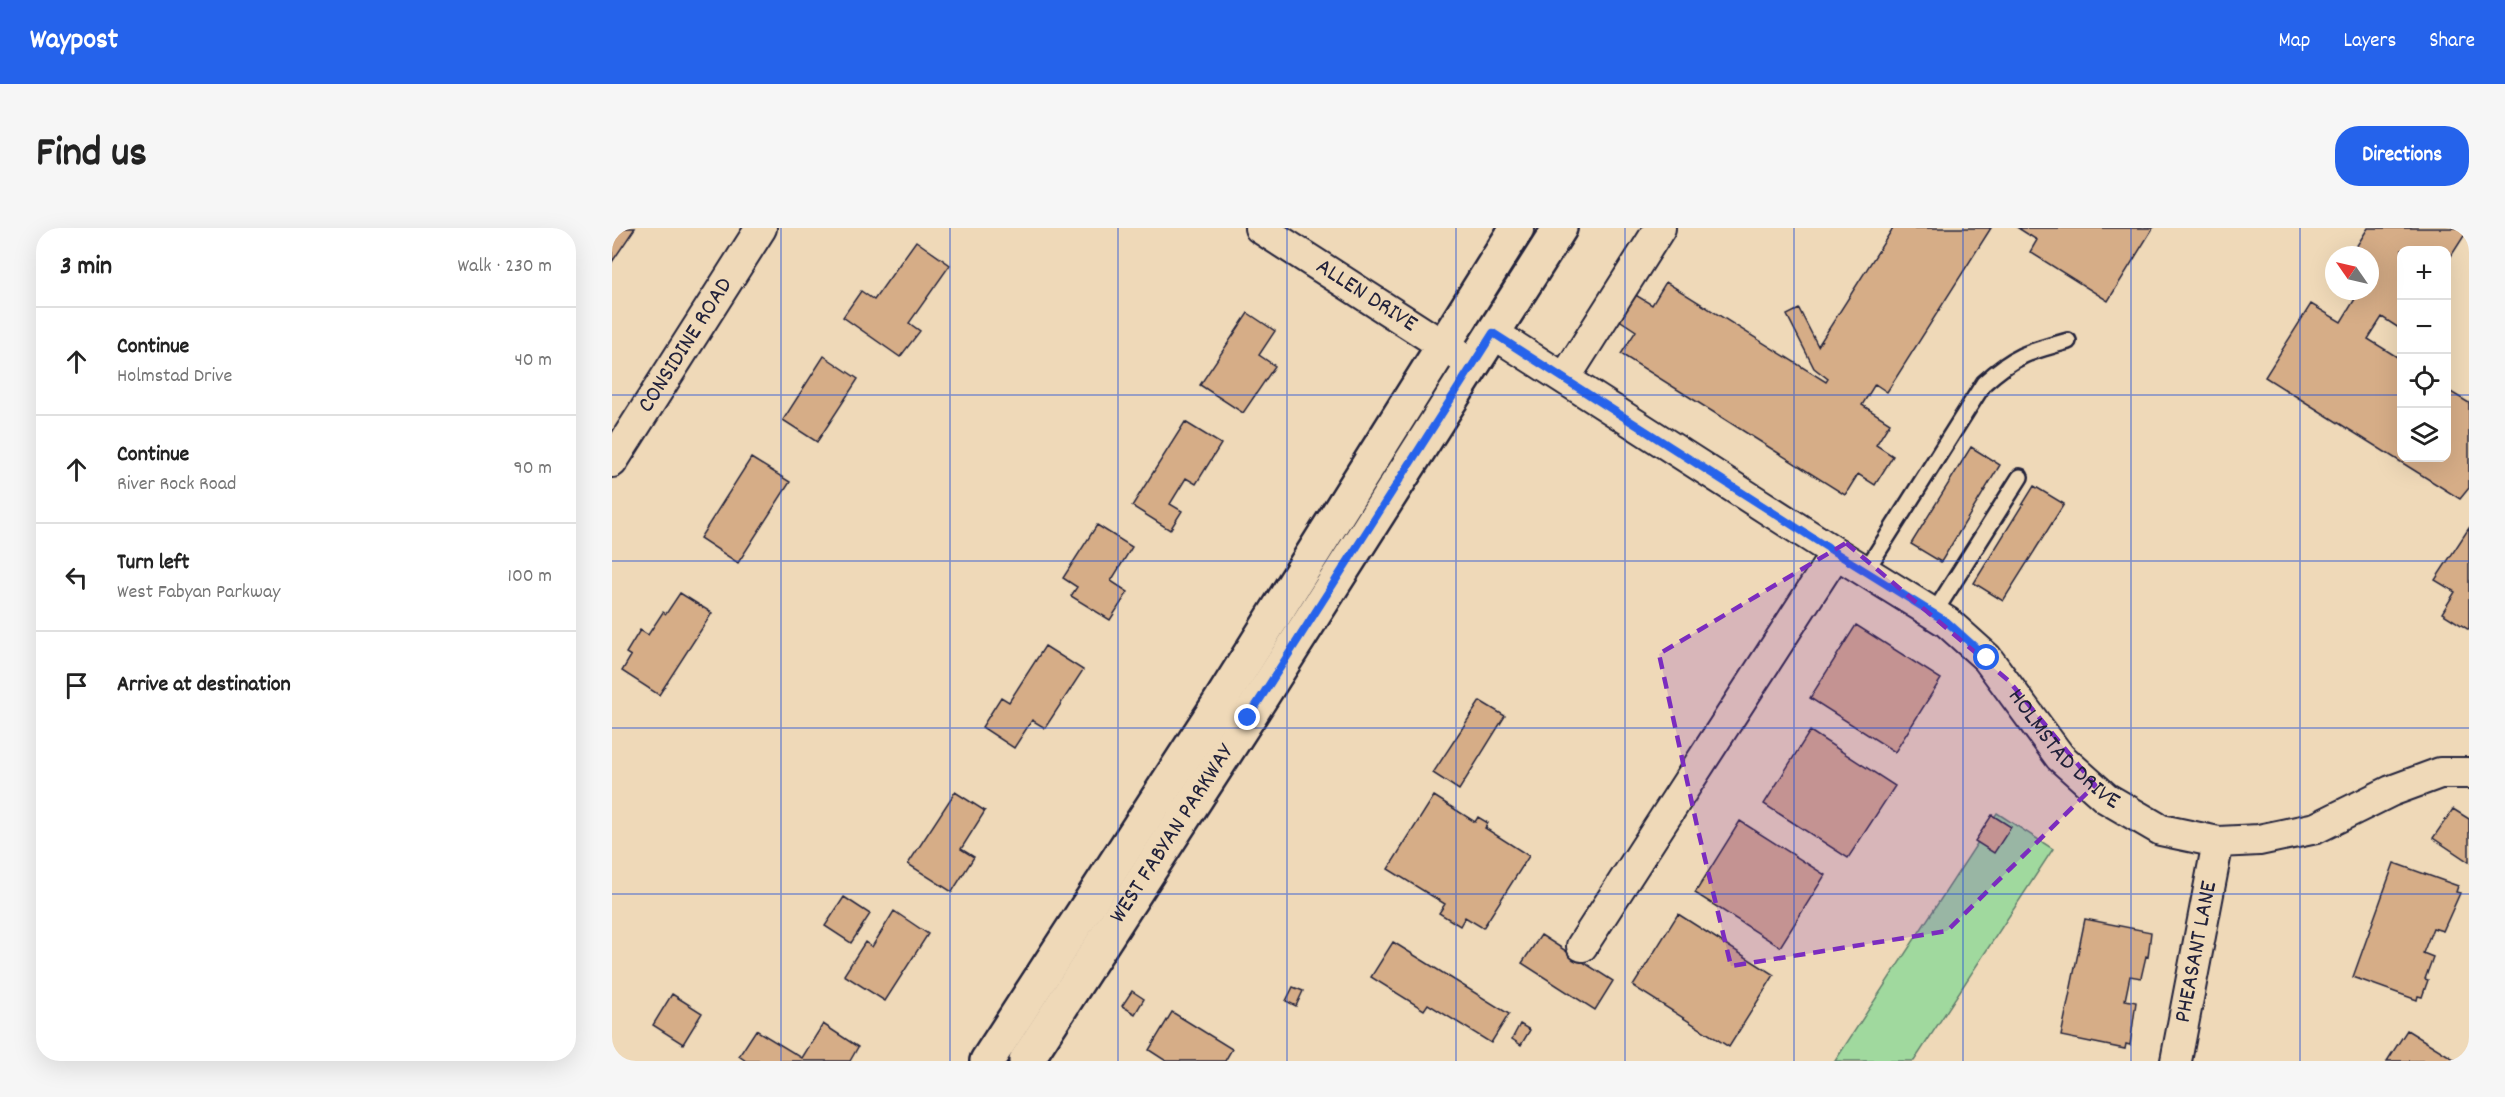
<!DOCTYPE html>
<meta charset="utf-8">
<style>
body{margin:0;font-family:Dekko,sans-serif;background:#f6f6f6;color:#222}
.controls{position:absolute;right:18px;top:18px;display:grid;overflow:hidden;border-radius:12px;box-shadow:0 6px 24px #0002}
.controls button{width:54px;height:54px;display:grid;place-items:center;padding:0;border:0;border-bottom:2px solid #e0e0e0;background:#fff;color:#222;font:30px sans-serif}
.compass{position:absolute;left:1713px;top:18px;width:54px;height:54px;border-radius:50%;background:#fff;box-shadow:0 6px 24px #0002;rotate:304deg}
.stop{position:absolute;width:18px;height:18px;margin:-14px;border:4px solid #2563eb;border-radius:50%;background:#fff}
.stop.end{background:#2563eb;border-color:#fff;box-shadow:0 2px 6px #0008}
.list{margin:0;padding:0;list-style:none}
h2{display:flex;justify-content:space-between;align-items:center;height:78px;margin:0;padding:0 24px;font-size:26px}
h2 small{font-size:20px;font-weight:400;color:#767676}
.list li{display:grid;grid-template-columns:39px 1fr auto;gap:18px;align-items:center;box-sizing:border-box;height:108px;padding:0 24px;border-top:2px solid #e0e0e0}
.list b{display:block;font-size:22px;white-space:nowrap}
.list p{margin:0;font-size:20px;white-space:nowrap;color:#767676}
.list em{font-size:20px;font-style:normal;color:#767676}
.icon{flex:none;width:33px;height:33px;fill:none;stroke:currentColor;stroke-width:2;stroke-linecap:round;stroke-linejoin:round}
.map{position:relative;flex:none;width:1857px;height:833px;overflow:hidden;border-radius:24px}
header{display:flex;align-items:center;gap:36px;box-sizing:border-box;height:84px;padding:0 30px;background:#2563eb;color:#fff}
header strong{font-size:28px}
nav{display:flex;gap:33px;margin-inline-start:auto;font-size:21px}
.intro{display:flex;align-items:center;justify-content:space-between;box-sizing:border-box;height:144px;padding:0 36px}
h1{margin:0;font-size:42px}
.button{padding:15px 27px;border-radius:24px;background:#2563eb;color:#fff;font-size:21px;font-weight:700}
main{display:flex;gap:36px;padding:0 36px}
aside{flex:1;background:#fff;border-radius:24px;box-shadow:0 6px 24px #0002}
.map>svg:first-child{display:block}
.green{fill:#a0d99e;stroke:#617e6c;stroke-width:1.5}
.building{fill:#d6ad87;stroke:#22223b;stroke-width:1.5}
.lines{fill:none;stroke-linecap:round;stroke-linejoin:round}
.service-casing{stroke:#22223b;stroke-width:20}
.minor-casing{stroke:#22223b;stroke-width:34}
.secondary-casing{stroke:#22223b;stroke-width:38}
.service{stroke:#efd9b8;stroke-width:15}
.minor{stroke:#efd9b8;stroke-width:30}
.secondary{stroke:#efd9b8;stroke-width:33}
.route{stroke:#2563eb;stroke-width:8}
.marked{fill:#7b2cbf;fill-opacity:0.2;stroke:#7b2cbf;stroke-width:4.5;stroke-dasharray:12 8;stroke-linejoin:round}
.grid{fill:none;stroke:#1d4ed8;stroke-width:1.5;stroke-opacity:0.55}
.labels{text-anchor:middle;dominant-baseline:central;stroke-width:4.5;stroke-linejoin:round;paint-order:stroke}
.street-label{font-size:24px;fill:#22223b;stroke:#efd9b8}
</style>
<header>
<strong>Waypost</strong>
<nav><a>Map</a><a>Layers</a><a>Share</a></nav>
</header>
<div class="intro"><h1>Find us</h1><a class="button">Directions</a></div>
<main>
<aside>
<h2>3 min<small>Walk · 230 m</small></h2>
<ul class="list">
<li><svg class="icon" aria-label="ahead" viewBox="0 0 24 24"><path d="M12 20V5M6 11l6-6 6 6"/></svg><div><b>Continue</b><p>Holmstad Drive</p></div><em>40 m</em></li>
<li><svg class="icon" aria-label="ahead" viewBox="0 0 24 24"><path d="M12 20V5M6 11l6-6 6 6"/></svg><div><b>Continue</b><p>River Rock Road</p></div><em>90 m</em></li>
<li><svg class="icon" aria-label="left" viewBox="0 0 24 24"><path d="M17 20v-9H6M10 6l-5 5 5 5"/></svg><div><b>Turn left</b><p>West Fabyan Parkway</p></div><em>100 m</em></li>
<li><svg class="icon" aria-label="arrive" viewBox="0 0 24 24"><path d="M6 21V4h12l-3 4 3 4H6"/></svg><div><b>Arrive at destination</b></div></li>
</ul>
</aside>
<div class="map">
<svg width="1857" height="833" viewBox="0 0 1857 833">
<rect width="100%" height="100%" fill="#efd9b8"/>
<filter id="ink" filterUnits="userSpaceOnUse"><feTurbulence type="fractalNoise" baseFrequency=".0167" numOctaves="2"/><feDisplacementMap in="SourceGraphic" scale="12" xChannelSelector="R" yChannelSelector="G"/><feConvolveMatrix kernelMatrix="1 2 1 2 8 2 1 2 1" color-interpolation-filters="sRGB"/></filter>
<g filter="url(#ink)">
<path class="green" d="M1385 585 1441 621 1302 833H1223Z"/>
<path class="building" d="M0 0H23L0 34Z
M1281 0H1379L1275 164 1263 156 1250 177 1278 195 1264 217 1281 228 1263 257 1246 246 1233 267 1009 126 1024 103 1006 91 1022 66 1040 77 1054 54 1214 154 1216 151 1202 140 1175 87 1187 81 1206 118Z
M1406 0H1541L1496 73 1418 24 1425 12Z
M1756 0H1857L1834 36V22H1790V102L1770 89 1756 111 1790 132V230H1834V161L1857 175V260L1848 271 1653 149 1699 76 1729 94 1743 71 1730 63H1758V27H1739Z
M304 13 338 37 297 95 308 103 288 129 231 89 249 63 262 72Z
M636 85 663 103 647 127 663 138 631 185 588 157Z
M212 128 246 151 205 214 171 192Z
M573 194 609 216 584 256 574 250 558 276 570 283 558 302 520 278Z
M1359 219 1388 237 1329 334 1299 316Z
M139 230 178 254 126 335 88 310Z
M1422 258 1452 276 1391 373 1362 355Z
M485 297 520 319 499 353 516 364 498 392 459 368 465 359 451 350Z
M1857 300V402L1830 385 1843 364 1823 352Z
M68 365 100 385 47 467 10 443 19 428 14 425 28 402 36 407 51 384 54 386Z
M1244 397 1329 451 1283 524 1198 470Z
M433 418 471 442 433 500 420 492 402 520 370 499 389 469 397 474Z
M868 473 893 488 847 562 821 545Z
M1198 503 1283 558 1236 630 1152 576Z
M343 564 373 583 349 621 362 629 340 664 296 636Z
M822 568 863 594 866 589 876 595 873 600 917 628 871 700 853 689 848 698 827 685 833 676 776 641Z
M1841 581 1857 591V634L1821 610Z
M1380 587 1399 599 1382 625 1363 613Z
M1128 593 1213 647 1168 719 1083 665Z
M1782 635 1846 658 1844 664 1848 665 1831 703 1821 700 1811 725 1821 729 1813 751 1816 752 1810 769 1806 768 1805 772 1741 749Z
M232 669 258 686 239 715 213 698Z
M282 683 316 706 273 773 232 747 253 714 260 719Z
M1066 686 1162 747 1117 819 1021 758Z
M1473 691 1539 704 1536 729 1534 728 1529 750 1518 748 1513 772 1524 774 1518 817 1514 816 1513 821 1449 808Z
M929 707 1001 753 983 782 910 735Z
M781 714 897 786 879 815 816 776 812 782 759 749Z
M681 759 691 763 684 778 674 773Z
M520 763 532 771 523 786 510 778Z
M60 766 90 785 71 816 41 797Z
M560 784 620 821 613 833H554L537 822Z
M211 796 246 819 238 833H134L127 828 144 802 190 830Z
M908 796 918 802 909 817 900 811Z
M1795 802 1845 833H1775Z"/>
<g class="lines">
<defs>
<path id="service" d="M1253 344 1372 155C1403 127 1416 124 1456 113
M1322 385 1408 249"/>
<g id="minor">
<path id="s1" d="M648 0 852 131"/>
<path id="s2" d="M881 105 1224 325 1335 394 1375 430 1448 529 1494 570 1549 602 1606 614 1647 612 1704 600 1779 563 1828 545H1857"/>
<path d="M953 150 1048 0"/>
<path id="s3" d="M0 234 149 0"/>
<path d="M970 718 1224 325"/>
<path id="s4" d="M1564 833 1606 614"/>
</g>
<g id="secondary">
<path d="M375 833 606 477 905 0"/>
<path id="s5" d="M414 833 636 490 948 0"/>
</g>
</defs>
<use href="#service" class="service-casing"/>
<use href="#minor" class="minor-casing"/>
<use href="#secondary" class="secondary-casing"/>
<use href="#service" class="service"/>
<use href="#minor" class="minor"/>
<use href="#secondary" class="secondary"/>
</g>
</g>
<g class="lines" filter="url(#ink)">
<path class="route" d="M636 490 881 105 1224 325 1335 394 1375 430"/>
</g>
<path class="marked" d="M1234 315 1397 453 1483 557 1335 703 1119 738 1085 598 1047 426Z"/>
<path class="grid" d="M169 0V833M338 0V833M506 0V833M675 0V833M844 0V833M1013 0V833M1182 0V833M1351 0V833M1519 0V833M1688 0V833M0 167H1790M1834 167H1857M0 333H1857M0 500H1857M0 666H1857"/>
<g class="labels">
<g class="street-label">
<text stroke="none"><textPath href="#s1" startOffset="126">ALLEN DRIVE</textPath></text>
<text stroke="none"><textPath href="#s3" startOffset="138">CONSIDINE ROAD</textPath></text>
<text stroke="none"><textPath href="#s2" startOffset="712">HOLMSTAD DRIVE</textPath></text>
<text stroke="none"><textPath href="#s5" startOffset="270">WEST FABYAN PARKWAY</textPath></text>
<text stroke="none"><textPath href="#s4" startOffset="111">PHEASANT LANE</textPath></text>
</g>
</g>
</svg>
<div class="controls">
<button>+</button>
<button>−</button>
<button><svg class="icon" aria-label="locate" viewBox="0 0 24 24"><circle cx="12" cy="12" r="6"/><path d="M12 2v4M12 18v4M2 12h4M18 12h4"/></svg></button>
<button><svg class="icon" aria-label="layers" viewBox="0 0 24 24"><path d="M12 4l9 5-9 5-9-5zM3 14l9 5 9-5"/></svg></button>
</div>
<svg class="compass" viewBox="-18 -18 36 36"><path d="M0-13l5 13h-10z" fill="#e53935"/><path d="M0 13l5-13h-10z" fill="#767676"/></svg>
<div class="stop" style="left:1375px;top:430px"></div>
<div class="stop end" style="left:636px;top:490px"></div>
</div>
</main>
